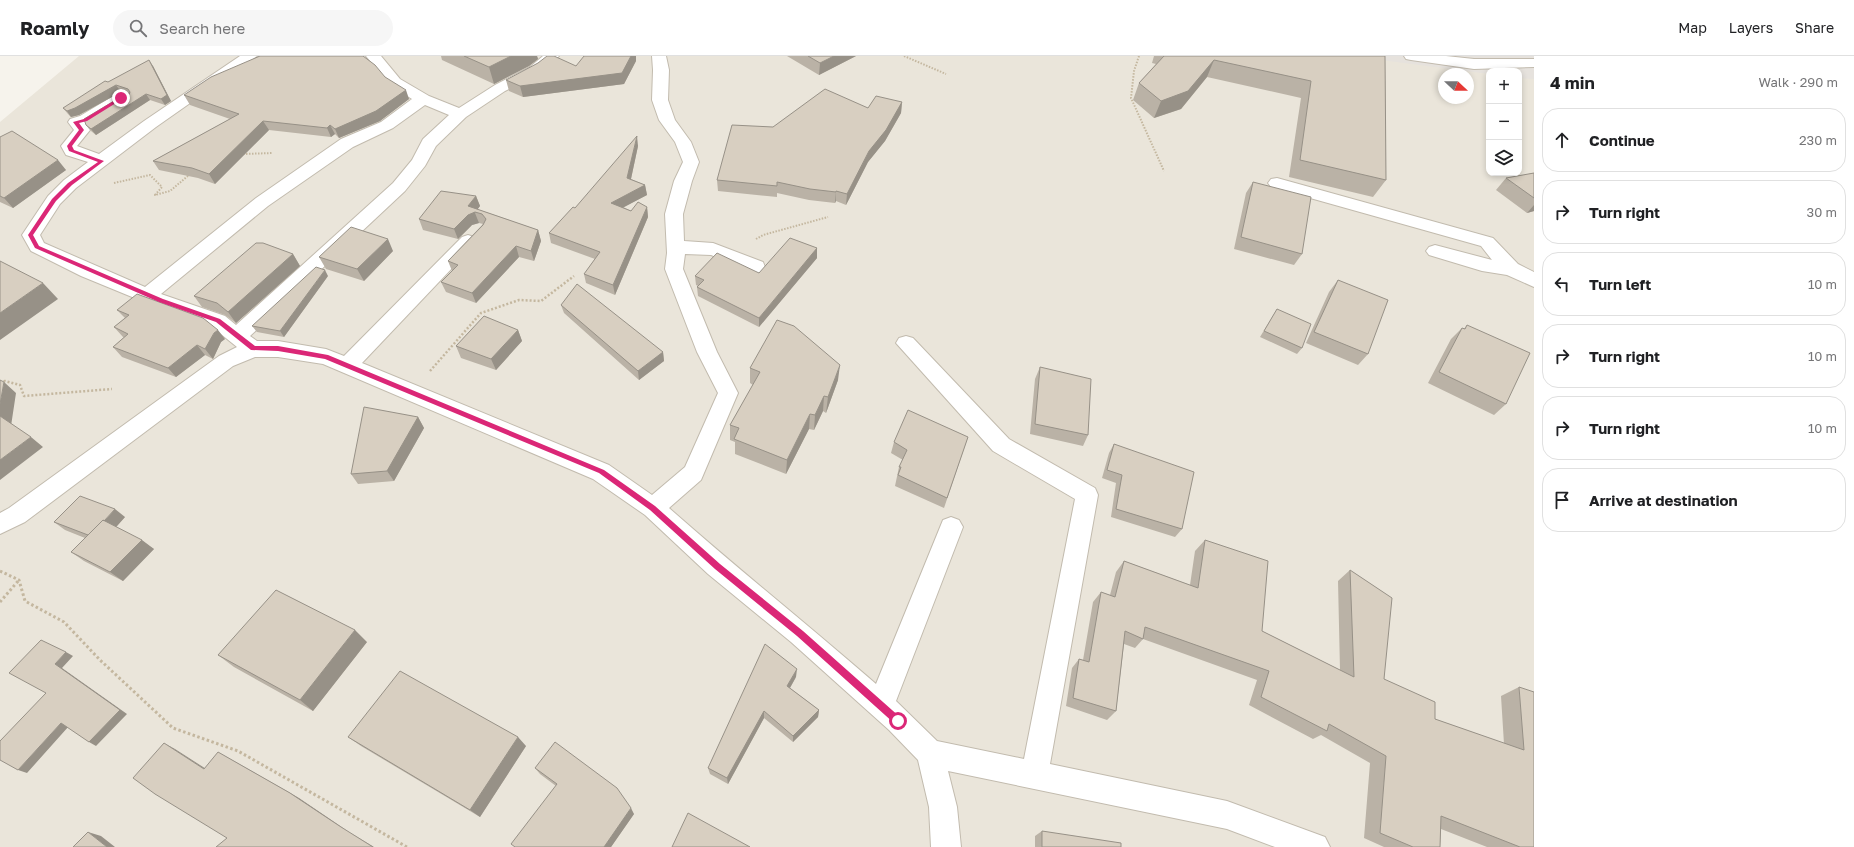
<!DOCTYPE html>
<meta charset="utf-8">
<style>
body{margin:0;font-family:"Golos Text",sans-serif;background:#f6f6f6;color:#202124}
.controls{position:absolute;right:12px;top:12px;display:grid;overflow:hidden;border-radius:8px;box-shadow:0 2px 6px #0003}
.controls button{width:36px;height:36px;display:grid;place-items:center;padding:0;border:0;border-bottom:1px solid #e0e0e0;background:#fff;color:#202124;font:20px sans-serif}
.compass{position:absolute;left:1438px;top:12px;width:36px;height:36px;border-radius:50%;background:#fff;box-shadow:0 2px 6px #0003;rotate:112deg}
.stop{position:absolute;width:12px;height:12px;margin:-9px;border:3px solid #db2777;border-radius:50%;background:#fff}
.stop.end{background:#db2777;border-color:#fff;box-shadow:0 1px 4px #0008}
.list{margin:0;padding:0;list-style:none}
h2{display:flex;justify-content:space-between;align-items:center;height:52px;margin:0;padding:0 16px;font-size:17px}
h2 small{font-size:13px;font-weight:400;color:#757577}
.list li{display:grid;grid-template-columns:26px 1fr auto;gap:12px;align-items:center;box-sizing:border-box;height:64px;margin:0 8px 8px;padding:0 8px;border:1px solid #e0e0e0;border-radius:16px}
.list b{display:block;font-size:15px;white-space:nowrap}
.list em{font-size:13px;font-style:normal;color:#757577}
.icon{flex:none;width:22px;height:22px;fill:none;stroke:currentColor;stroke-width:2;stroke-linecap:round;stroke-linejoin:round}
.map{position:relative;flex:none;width:1534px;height:791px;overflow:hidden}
header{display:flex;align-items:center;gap:24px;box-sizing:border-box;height:56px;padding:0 20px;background:#fff;border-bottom:1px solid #e0e0e0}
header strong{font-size:19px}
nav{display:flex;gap:22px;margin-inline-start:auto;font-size:14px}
.search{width:280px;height:36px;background:#f6f6f6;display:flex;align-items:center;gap:10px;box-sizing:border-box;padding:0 14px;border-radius:22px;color:#757577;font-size:15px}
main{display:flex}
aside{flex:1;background:#fff}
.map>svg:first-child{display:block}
.residential{fill:#eae5da;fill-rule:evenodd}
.industrial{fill:#e6e2dd}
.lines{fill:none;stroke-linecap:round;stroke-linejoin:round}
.minor-casing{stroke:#c2bbae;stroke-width:2}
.path-far2{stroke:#c4b79f;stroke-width:2;stroke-dasharray:1.5 1.5;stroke-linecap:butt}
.path-far1{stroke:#c4b79f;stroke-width:2.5;stroke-dasharray:2 2;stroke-linecap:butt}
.path{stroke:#c4b79f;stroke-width:3;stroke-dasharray:2.5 2.5;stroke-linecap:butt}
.minor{fill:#fff;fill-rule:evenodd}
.wall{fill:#bab2a6}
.shaded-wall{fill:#979187}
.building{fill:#d8cfc1;stroke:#979187}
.route{fill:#db2777}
</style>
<header>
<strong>Roamly</strong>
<div class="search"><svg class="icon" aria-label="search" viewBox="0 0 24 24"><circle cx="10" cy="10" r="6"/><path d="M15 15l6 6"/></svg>Search here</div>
<nav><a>Map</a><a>Layers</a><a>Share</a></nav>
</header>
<main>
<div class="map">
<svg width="1534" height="791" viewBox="0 0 1534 791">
<rect width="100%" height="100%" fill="#f6f3ec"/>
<path class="residential" d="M79 0H1534V791H0V66ZM1489 15H1519V117H1489ZM1444 18H1468V42H1444Z"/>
<path class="industrial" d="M1350 0H1534V23L1519 22V15H1489V18Z"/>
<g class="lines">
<defs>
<path id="minor" d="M240 0H257L156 71 76 132 60 148 40 179 44 187 145 231 256 142 341 83 381 66 412 43 390 29 366 0H381L400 23 429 40 459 52 495 29 530 11 543 0H559L540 17 505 35 466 61 436 90 425 110 405 135 250 280 257 285H278L326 293 344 300 462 181 468 179 474 181 477 185 474 189 362 307 609 409 652 439 685 411 718 337 697 296 665 213 667 197 665 158 674 125 683 106 675 86 659 64 652 44 653 14 652 0H666L669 14 668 44 675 64 691 86 699 106 692 125 683 158 684 185 713 187 763 206 765 211 763 216 756 217 711 199 685 198 683 213 717 296 738 337 701 424 669 452C737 512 808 569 876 628L943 464 951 461 959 464 963 471 896 645 937 685 1024 703 1075 443 993 395 896 287 899 282 906 280 913 282 1009 383 1095 432 1098 439 1050 708 1227 745 1325 781 1330 791H1275L1227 773 948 715 957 751 961 791H931L929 751 918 704 889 674 791 586 708 518 645 459 593 423 323 308 278 301H255L233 310 25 466 0 478V457L9 452 219 300 237 291 211 270 154 250 81 220 31 195 22 179 48 140 64 124 88 106 66 99 61 90 74 74 68 66 70 63 80 60 115 39 121 37 131 40 133 43 131 46 123 47 86 69 90 74 77 90 99 98 144 65ZM425 49 449 59 423 83 412 104 393 127 236 269 225 260 161 238 268 150 353 91 393 72Z
M1404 0H1446L1474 3H1534V11L1474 13 1411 4 1406 3Z
M1277 122 1493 182 1518 208 1534 216V231L1507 219 1482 215 1429 199 1426 195 1429 191 1435 189 1492 204 1481 190 1271 131 1268 127 1271 123Z"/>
</defs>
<use href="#minor" class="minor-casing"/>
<path class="path-far2" d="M904 0 946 18
M1139 0 1134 15 1131 42 1164 115
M243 98 273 97
M114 127 150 119 162 131 155 139 170 135 189 119
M756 183 763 179 828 161"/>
<path class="path-far1" d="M430 315 481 257 519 244 541 245 574 220
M0 327 5 325 20 329 24 340 112 333"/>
<path class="path" d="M0 515 19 524 25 545 64 566 100 604 173 672 238 695 407 791
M0 546 19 524"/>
<use href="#minor" class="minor"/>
</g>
<path class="wall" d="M441 0H537L538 3 529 10 494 28 442 4Z
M787 0H856L819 19Z
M1154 0H1385L1386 124 1373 141 1289 121 1301 42 1207 21 1181 53 1154 62 1133 44 1139 27 1156 8 1152 7Z
M636 5 624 28 523 41 509 35 506 24 576 10Z
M153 10 171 45 165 49 150 44 96 79 91 75 86 69 128 41 129 38 121 36 79 59 71 61 68 58 63 52 108 26Z
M385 21 409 43 380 65 339 82 335 78 331 81 269 74 215 128 198 122 159 114 153 105 230 63 190 49 184 39Z
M902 46 901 57 885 85 868 106 846 149 836 145 835 147 809 144 777 137V141L718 135 717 124 773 71 868 52Z
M0 81 66 114 13 152 0 146Z
M638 90 631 123 645 129 647 139 623 151 631 155 647 151 648 161 615 239 586 227 584 218 595 203 551 187 549 177 575 152Z
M1534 117V155L1527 157 1496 134 1506 122Z
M1253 126 1302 198 1294 209 1234 193 1246 137Z
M476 140 480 150 477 153 538 174 541 185 534 205 519 201 476 247 446 236 441 226 452 215 448 205 483 168 479 167 472 169 458 183 423 174 419 163Z
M817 192V202L759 271 698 240 697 231 698 230 696 229 695 220 759 217Z
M393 195 364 225 326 213 319 201Z
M293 198 300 210 236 267 225 259 202 251 194 240Z
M328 220 284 281 257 276 252 270Z
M1338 224 1368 298 1358 309 1306 287 1329 236Z
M561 249 663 296 664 305 639 324 564 257Z
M1277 253 1302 292 1297 298 1260 281Z
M117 254 225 283 221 286 213 303 205 299 176 321 122 301 113 291 124 281H123L114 271 125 262Z
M1467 269 1506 348 1494 359 1428 327 1451 283 1462 272 1464 273Z
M518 274 522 285 496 314 461 302 456 290Z
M1040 311 1088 379 1083 390 1030 378 1035 323Z
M750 312 838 324 826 357 823 355 814 374 809 373 786 418 735 398V386L730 384V369L753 329 750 327Z
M418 361 424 372 394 425 358 428 351 418Z
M968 381 944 452 895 430 899 411 903 404 891 397 894 386Z
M1114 388 1182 473 1175 481 1111 461 1116 427 1102 422 1109 397Z
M125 461 116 471 154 493 123 525 84 505 71 496 85 482 65 474 54 466Z
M1205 484 1262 575 1340 614 1338 525 1350 514 1384 623 1435 663 1504 688 1501 640 1519 631 1534 791H1487L1441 773 1440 791H1384L1364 782 1370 707 1321 679 1313 683 1249 649 1257 624 1143 583 1135 592 1124 588 1116 655 1107 664 1066 650 1072 612 1079 603 1083 604 1093 546 1101 536 1110 539 1116 516 1124 505 1190 529 1195 495Z
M367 586 313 655 234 611 218 599Z
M796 621 790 632 819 654 818 661 793 686 764 662 728 728 710 718 708 712Z
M348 681 526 690 480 761 361 690Z
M535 712 634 758 611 791H515L556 730 540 718Z
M1042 775 1121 791H1035V780Z"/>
<path class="shaded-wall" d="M511 0H537L538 3 529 10 494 28 489 11Z
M631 0H636V5L624 28 523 41 520 30Z
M834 0H856L819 19 820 7Z
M149 4 153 10 171 45 165 49 161 43Z
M1214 4 1207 21 1181 53 1154 62 1161 45Z
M116 29 121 36 79 59 71 61 67 55Z
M406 34 409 43 380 65 339 82 335 73Z
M146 38 150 44 96 79 91 73Z
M902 46 901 57 885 85 868 106 846 149 847 138 869 95Z
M263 65 269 74 215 128 209 118Z
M330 69 335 78 331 81 327 72Z
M637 80 638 90 629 132 627 122Z
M58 104 66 114 13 152 4 142Z
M645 129 647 139 613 157 611 147Z
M836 135V145L835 147 836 136Z
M476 140 480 150 475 157 479 167 472 169 458 183 454 173 468 150Z
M1534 149V155L1527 157Z
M647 151 648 161 615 239 613 229Z
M538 174 541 185 534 205 531 195Z
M388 183 393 195 364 225 357 213Z
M516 190 519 201 476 247 472 237Z
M817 192V202L759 271V262Z
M293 198 300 210 236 267 228 256Z
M325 214 328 220 284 281 280 275Z
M43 227 58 243 0 284V257Z
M218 274 225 283 221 286 213 303 205 293 214 277Z
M518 274 522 285 496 314 491 303Z
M197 289 205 299 176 321 168 312Z
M663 296 664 305 639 324 638 315Z
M840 309 838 324 826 357 828 341Z
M4 326 16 337 11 370 0 360V348Z
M824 340 823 355 814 374 815 359Z
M810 358 809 373 786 418 787 404Z
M418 361 424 372 394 425 387 415Z
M31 381 43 391 0 424V404Z
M115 453 125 461 101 488 91 480Z
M142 484 154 493 123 525 110 516Z
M355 574 367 586 313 655 300 644Z
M66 596 73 600 62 612 127 658 96 690 89 686 55 608Z
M797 613 796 621 787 637V630Z
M819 654 818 661 793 686V680Z
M764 655V662L728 728 727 722Z
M61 667 69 670 27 717 18 714Z
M518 681 526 690 480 761 470 754Z
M164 687 175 693 214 718 204 713Z
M218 696 299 742 349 776 374 791H373L341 771Z
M631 752 634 758 611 791H604Z
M88 776 101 780 115 791H107Z"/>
<path class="building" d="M260 0H363L375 9 385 21 406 34 376 55 335 73 330 69 327 72 263 65 209 118 192 112 153 105 239 58 184 39 211 21Z
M464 0H511L489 11Z
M547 0H554L576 10 584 0H631L622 17 520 30 506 24 538 7Z
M808 0H834L820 7Z
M1164 0H1385L1386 124 1300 104 1311 25 1214 4 1188 35 1161 45 1139 27Z
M149 4 167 39 161 43 146 38 91 73 86 69 84 63 119 42 128 41 130 36 128 33 116 29 75 52 67 55 63 52 105 25 108 26Z
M825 33 868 52 876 40 902 46 886 74 869 95 847 138 836 135V136L810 133 777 126V130L717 124 732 69 773 71Z
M12 75 58 104 4 142 0 140V81Z
M637 80 627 122 645 129 611 147 631 155 638 146 647 151 613 229 584 218 600 196 549 177 573 151 575 152Z
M1534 117V142L1506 122Z
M1253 126 1311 141 1302 198 1241 181Z
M441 135 476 140 468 150 538 174 531 195 516 190 472 237 441 226 458 209 448 205 483 169 486 163 482 158 475 156 468 159 454 173 419 163Z
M351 171 388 183 357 213 319 201Z
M790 182 817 192 759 262 697 231 704 224 695 220 717 197 759 217Z
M256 187H263L293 198 228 256 217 247 194 240Z
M0 205 43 227 0 257Z
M316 211 325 214 280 275 252 270Z
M1338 224 1388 244 1368 298 1314 276Z
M577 228 663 296 638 315 561 249Z
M137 238 203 262 218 274 214 277 205 293 197 289 168 312 113 291 128 278 114 271 129 259 117 254Z
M1277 253 1311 268 1302 292 1264 275Z
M484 260 518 274 491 303 456 290Z
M777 264 794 270 840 309 828 341 824 340 815 359 810 358 787 404 734 383 739 372 730 369 760 316 750 312Z
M1467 269 1530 297 1506 348 1439 316 1462 272 1465 273Z
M1040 311 1091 323 1088 379 1035 368Z
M0 324 4 326 0 348Z
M364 351 418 361 387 415 351 418Z
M908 354 968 381 947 442 898 419 901 411H899L907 394 894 386Z
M0 360 31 381 0 404Z
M1114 388 1194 416 1182 473 1116 453 1122 419 1107 414Z
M80 440 115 453 104 465 103 464 88 479 54 466Z
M103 464 142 484 110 516 71 496Z
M1205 484 1268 505 1262 575 1354 621 1350 514 1392 542 1384 623 1435 646V663L1524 694 1519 631 1534 636V791H1520L1441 760 1440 791H1413L1380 777 1386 700 1329 668 1327 675 1261 641 1269 615 1145 571 1143 583 1125 575 1116 655 1073 642 1079 603 1089 606 1101 536 1115 541 1124 505 1198 532Z
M276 534 355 574 300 644 218 599Z
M41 584 66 596 55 608 120 654 89 686 61 667 18 714 0 704V685L46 637 9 617Z
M765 588 797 613 787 630 819 654 793 680 764 655 727 722 708 712Z
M400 615 518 681 470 754 348 681Z
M555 686 617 732 631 752 604 791H515L511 788 557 728 535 712Z
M164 687 204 713 218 696 290 737 341 771 373 791H216L227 782 155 738 133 722Z
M688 757 750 791H672Z
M1042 775 1121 787V791H1042Z
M88 776 107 791H73Z"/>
<path class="route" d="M120 41 124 42 87 65 79 67 84 74 72 90 74 94 104 105 72 129 56 145 33 179 39 190 163 243 220 263 255 290H278L328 299 604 414 655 450 720 508 803 575 901 662V668H895L797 580 715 513 650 454 599 417 325 303 278 295 251 294 216 266 159 246 35 192 28 179 52 143 68 127 98 106 69 95 67 90 79 74 73 66 84 63Z"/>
</svg>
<div class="controls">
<button>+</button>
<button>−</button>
<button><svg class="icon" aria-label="layers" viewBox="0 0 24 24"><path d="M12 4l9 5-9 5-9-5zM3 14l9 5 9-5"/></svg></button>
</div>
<svg class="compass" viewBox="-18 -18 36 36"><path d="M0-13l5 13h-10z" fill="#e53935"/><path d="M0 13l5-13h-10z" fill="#757577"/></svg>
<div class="stop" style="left:898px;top:665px"></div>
<div class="stop end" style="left:121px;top:42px"></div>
</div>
<aside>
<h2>4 min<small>Walk · 290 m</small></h2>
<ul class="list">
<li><svg class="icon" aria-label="ahead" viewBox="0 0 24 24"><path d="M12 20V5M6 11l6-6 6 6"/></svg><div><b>Continue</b></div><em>230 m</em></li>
<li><svg class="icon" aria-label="right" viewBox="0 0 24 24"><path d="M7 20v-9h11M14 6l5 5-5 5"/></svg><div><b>Turn right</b></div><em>30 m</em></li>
<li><svg class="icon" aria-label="left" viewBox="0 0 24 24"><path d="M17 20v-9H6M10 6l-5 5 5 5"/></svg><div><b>Turn left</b></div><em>10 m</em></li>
<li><svg class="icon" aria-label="right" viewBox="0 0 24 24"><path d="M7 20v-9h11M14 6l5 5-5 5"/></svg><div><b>Turn right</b></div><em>10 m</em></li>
<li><svg class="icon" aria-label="right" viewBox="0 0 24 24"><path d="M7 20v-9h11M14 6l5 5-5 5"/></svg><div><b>Turn right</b></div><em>10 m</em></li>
<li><svg class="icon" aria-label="arrive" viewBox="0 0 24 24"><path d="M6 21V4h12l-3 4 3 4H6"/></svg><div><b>Arrive at destination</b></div></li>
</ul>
</aside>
</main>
